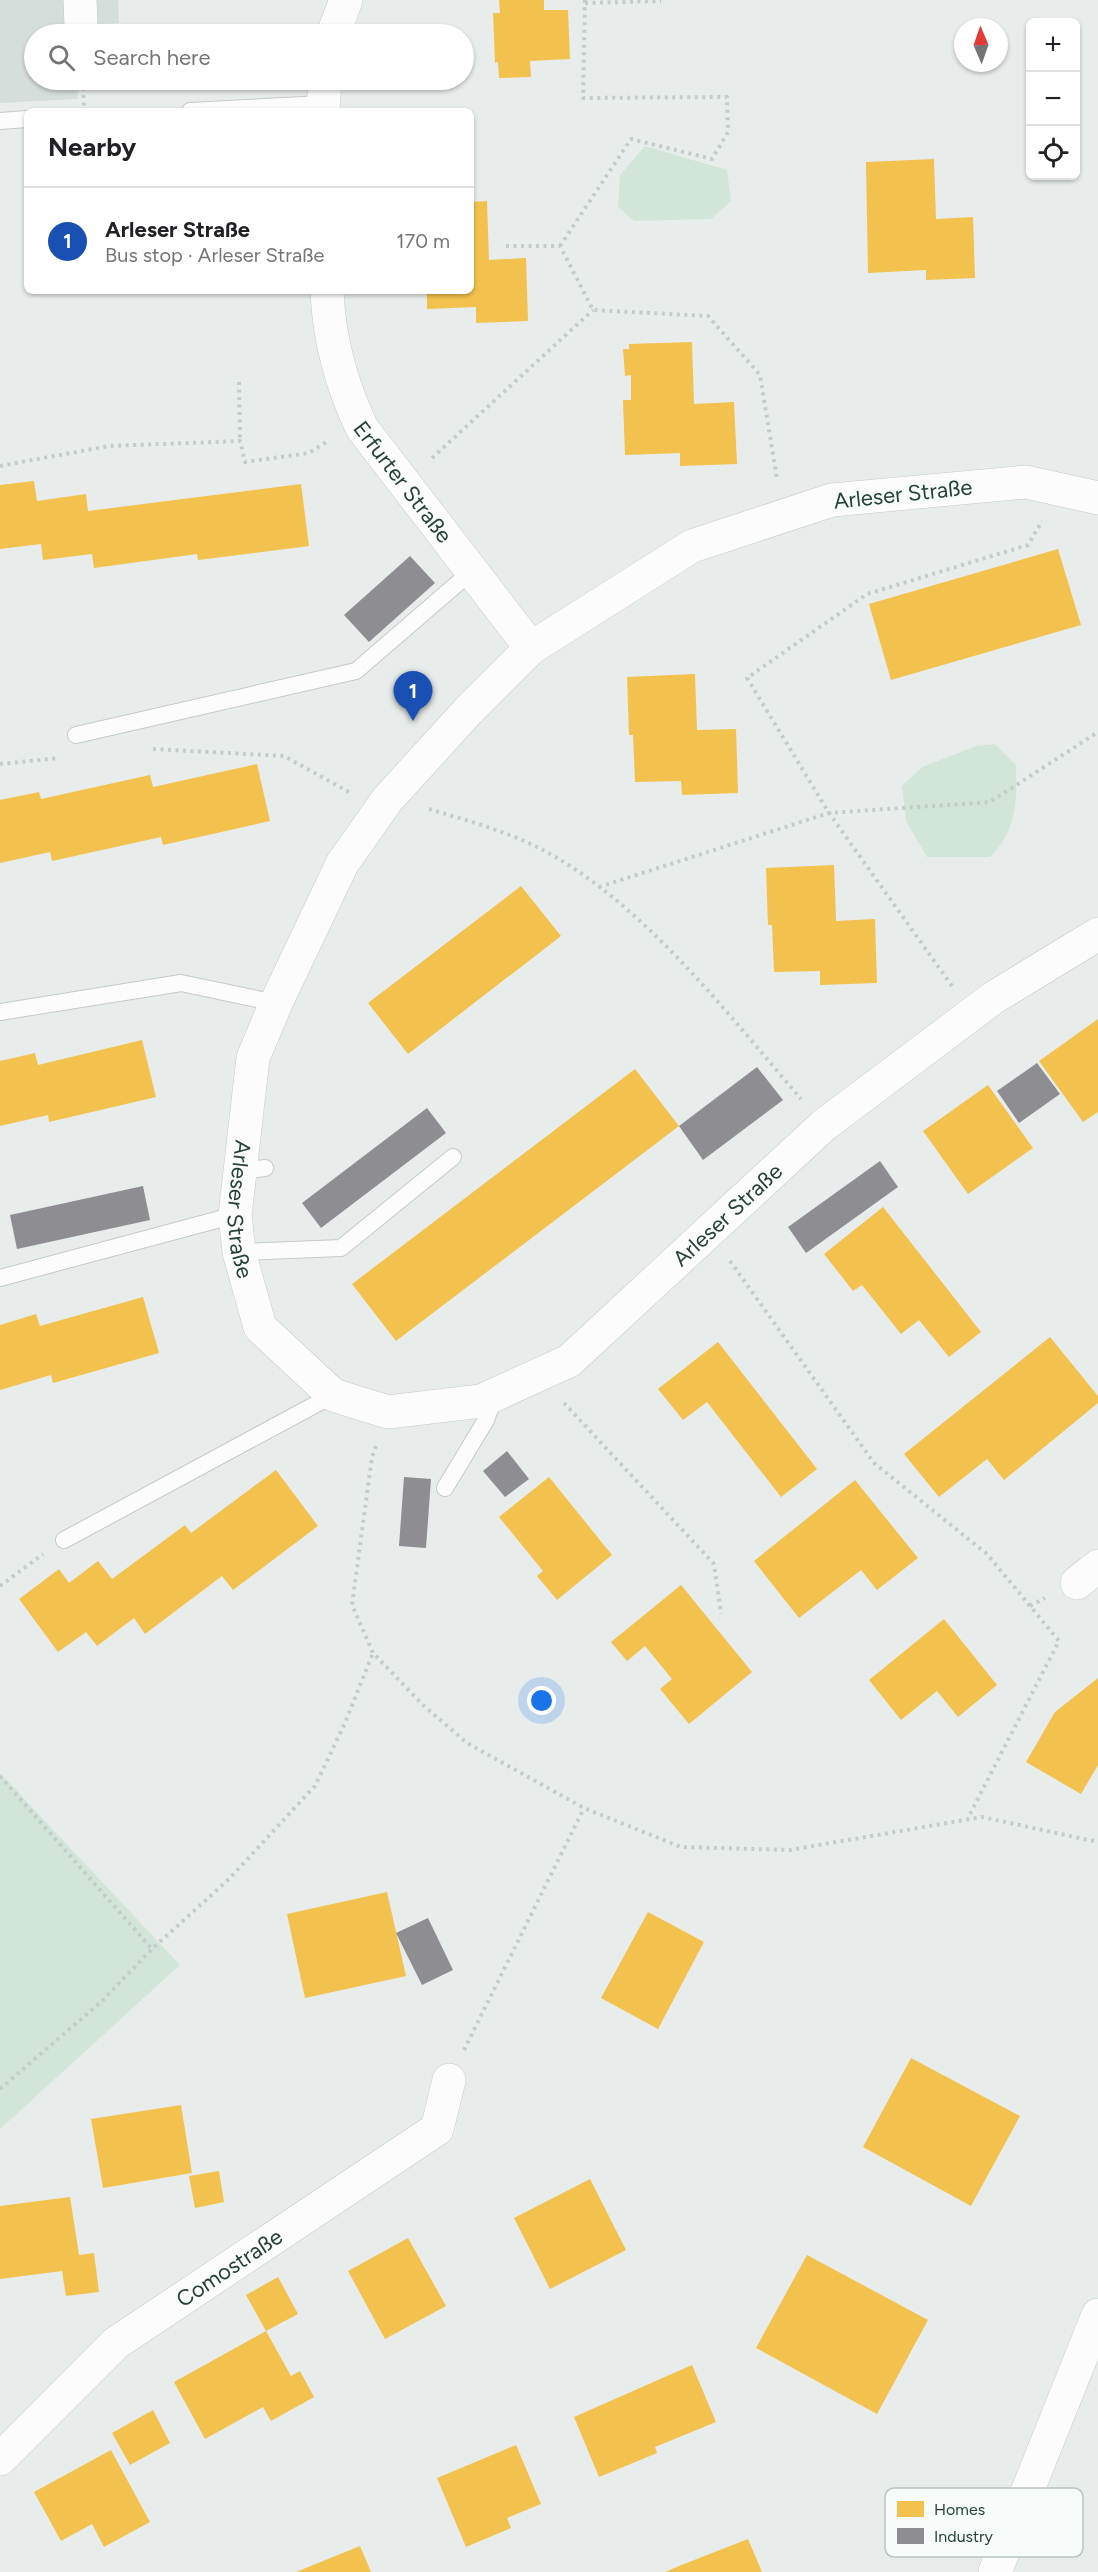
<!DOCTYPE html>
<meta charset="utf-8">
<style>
body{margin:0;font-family:Figtree,sans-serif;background:#f2f2f2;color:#202124}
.controls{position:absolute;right:18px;top:18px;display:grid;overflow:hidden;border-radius:9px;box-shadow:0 2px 4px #0004}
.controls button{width:54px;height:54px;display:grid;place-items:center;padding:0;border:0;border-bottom:2px solid #e0e0e0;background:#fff;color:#202124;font:30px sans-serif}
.compass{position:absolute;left:954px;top:18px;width:54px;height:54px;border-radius:50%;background:#fff;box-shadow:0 2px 4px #0004;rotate:358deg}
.you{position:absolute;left:542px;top:1701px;width:21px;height:21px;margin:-15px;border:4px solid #fff;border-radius:50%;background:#1a73e8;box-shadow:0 0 0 9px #1a73e833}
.badge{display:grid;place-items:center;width:39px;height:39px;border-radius:50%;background:#697e78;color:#fff;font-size:20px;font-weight:700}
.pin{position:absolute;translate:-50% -50px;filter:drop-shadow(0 2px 3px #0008)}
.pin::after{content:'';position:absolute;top:32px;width:21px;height:18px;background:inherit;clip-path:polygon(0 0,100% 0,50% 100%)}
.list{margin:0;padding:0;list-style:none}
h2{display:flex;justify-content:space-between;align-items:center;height:78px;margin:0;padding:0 24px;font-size:26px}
h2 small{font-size:20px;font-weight:400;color:#757577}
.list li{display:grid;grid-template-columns:39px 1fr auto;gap:18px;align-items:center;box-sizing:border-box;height:108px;padding:0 24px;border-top:2px solid #e0e0e0}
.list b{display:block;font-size:22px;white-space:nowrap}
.list p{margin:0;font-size:20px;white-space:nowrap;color:#757577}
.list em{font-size:20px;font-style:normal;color:#757577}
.icon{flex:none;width:33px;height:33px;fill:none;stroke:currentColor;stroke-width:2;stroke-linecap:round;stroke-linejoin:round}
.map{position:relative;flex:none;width:1098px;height:2572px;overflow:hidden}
.search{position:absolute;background:#fff;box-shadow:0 2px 4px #0004;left:24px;top:24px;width:450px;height:66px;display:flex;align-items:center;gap:15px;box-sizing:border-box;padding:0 21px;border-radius:33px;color:#757577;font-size:22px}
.panel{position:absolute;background:#fff;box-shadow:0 2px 4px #0004;left:24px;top:108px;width:450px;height:186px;border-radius:9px}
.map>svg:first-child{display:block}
.built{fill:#d6dedb}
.green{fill:#d1e6d8}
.homes{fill:#f2c14e}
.industry{fill:#8d8d92}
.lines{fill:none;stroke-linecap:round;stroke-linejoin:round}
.lane-casing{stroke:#c5cac8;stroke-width:18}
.street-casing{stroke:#c5cac8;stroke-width:34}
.path{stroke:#c3ccca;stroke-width:4;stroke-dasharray:3 4.5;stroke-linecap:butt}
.lane{stroke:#fcfcfc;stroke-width:16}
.street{stroke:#fcfcfc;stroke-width:33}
.labels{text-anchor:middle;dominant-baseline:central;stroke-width:6;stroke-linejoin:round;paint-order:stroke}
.street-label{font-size:22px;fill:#24423a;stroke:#f7fbf9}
.key{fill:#f7fbf9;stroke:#b8c4c0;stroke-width:1.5}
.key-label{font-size:16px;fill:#24423a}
</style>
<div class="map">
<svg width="1098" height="2572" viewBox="0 0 1098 2572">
<rect width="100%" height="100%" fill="#e8edeb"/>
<path class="built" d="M0 0H118L119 23 74 25V34H34V80H77L78 99 0 103Z"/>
<path class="green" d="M645 146 727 170 731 201 711 219 634 221 618 207 620 175Z
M995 744 1016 765C1017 802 1017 830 990 857H927L906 821 902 786 922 767 976 746Z
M0 1773 180 1965 0 2129Z"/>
<path class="homes" d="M499 0H544V10H568L570 59 530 61 531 77 499 78 498 62 495 63 493 13H500Z
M934 159 936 219 973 217 975 278 926 280V270L868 273 866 162Z
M487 201 489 260 526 258 528 321 476 323V307L427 309V291H471V202Z
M692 342 694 404 734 402 737 464 680 466V453L625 455 623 400H631V375L625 376 623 349H629V344Z
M34 481 37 501 86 494 88 511 301 484 309 546 198 560 197 554 94 568 92 554 43 560 41 544 0 549V485Z
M1058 549 1081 625 891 680 869 604Z
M695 674 697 730 736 729 738 793 682 795 681 781 635 782 633 735H629L627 677Z
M257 764 270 821 163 845 161 837 52 861 50 852 0 863V800L39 792 41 799 150 775 153 787Z
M834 865 836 921 875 919 877 983 820 985V971L774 972 772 925H768L766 868Z
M521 886 561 936 408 1054 368 1003Z
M1098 1019V1112L1083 1122 1039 1061Z
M142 1040 156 1097 49 1122 48 1115 0 1126V1061L35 1053 38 1065Z
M635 1069 679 1126 396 1341 352 1284Z
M988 1085 1033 1148 968 1194 923 1131Z
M883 1207 981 1332 949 1357 919 1320 901 1334 862 1285 853 1291 824 1254Z
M143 1297 159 1353 53 1383 51 1375 0 1390V1325L36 1314 40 1326Z
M1050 1337 1098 1396V1403L1004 1480 987 1459 939 1497 904 1454Z
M718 1342 817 1469 781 1497 707 1402 683 1420 658 1389Z
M276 1470 318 1526 233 1590 222 1576 145 1634 134 1618 97 1646 86 1632 58 1652 19 1599 59 1569 69 1583 98 1561 112 1579 185 1525 191 1533Z
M549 1477 612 1555 557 1600 537 1576 543 1571 499 1517Z
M855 1480 918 1558 877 1590 861 1570 799 1618 754 1561Z
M681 1585 752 1672 689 1724 660 1689 672 1679 645 1646 627 1661 611 1642Z
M944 1619 997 1685 958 1717 937 1691 901 1720 869 1680Z
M1098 1678V1765L1081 1794 1026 1762 1055 1712Z
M387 1892 406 1976 305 1998 287 1914Z
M648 1912 704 1942 658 2029 601 1998Z
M911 2058 1020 2116 971 2206 863 2147Z
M181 2105 192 2173 103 2188 91 2119Z
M219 2171 224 2202 195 2208 189 2176Z
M590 2179 626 2250 550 2289 514 2218Z
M70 2197 79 2255 94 2253 99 2292 66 2296 62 2271 0 2279V2206Z
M408 2238 446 2306 385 2339 348 2271Z
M807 2255 928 2320 877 2414 756 2348Z
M278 2277 298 2314 266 2331 246 2295Z
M266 2331 291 2376 300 2371 314 2397 271 2421 263 2407 205 2439 174 2382Z
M692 2365 716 2422 655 2447 657 2453 599 2477 574 2417Z
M153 2410 170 2443 130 2465 112 2433Z
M516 2445 541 2504 507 2518 511 2528 466 2547 437 2478Z
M111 2450 150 2522 104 2547 92 2524 61 2541 34 2492Z
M748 2539 762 2572H665L684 2564Z
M360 2546 371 2572H296Z"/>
<path class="industry" d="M410 556 435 583 369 642 344 615Z
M1037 1063 1060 1094 1019 1123 997 1091Z
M757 1067 783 1100 703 1160 679 1126Z
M427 1108 446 1133 321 1228 302 1203Z
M880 1161 898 1187 806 1253 788 1227Z
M143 1186 150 1220 17 1249 10 1215Z
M507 1451 529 1479 505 1497 483 1471Z
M404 1477 431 1479 426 1548 399 1546Z
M428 1918 453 1970 422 1985 396 1933Z"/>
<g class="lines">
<defs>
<path id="lane" d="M190 111 323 104
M0 121 27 119
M76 735 356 671 472 571
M0 1012 181 983 276 1003
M240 1171 265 1168
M239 1252 341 1248 453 1157
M0 1278 235 1215
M445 1488 486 1420 495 1395
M64 1540 333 1395"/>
<g id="street">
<path d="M80 0 81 25"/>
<path d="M333 34 346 0"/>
<path d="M323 111 325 80"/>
<path id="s1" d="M327 291C329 340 341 384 362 428L531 648"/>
<path id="s2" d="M1098 498 1026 482 832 500 692 546 531 648 468 711 387 800 342 864 276 1003 253 1058 235 1215 239 1252 260 1327 333 1395 388 1412 481 1401 569 1361 824 1125 993 998 1098 934"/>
<path d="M1077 1583 1098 1566"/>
<path id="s3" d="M0 2459 116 2343 437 2129 449 2080"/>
<path d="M995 2572 1098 2315"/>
</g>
</defs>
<use href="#lane" class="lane-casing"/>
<use href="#street" class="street-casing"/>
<path class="path" d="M585 3 661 1
M83 80 84 111
M506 246H560L593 310 708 316 760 375 777 479
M560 246 631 139 712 159 728 132 727 97 583 98 585 0
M239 382 240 441
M432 458 593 310
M0 466 109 446 240 441 245 462 309 453 328 441
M153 749 284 756 349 792
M0 764 59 758
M429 809C465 820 503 830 537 847 639 898 727 1013 801 1099
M599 887 829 813 990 802 1098 732
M952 986 829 813 747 678 867 594 1028 545 1042 521
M730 1261 874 1463 987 1554 1059 1641 968 1818
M564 1403 714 1564 721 1614
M376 1446 372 1457 352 1605 373 1653 423 1705 467 1743 584 1808 681 1847 790 1850 982 1817 1098 1842
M0 1586 43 1554
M1030 1606 1045 1598
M0 1776 152 1949
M464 2050 584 1808
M0 2089 102 2001 152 1949 229 1879 315 1786 345 1723 373 1653"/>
<use href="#lane" class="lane"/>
<use href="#street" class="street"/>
</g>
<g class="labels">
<g class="street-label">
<text stroke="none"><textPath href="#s1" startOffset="210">Erfurter Straße</textPath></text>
<text transform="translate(903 494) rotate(-6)">Arleser Straße</text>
<text stroke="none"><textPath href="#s2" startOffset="1260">Arleser Straße</textPath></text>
<text stroke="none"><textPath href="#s2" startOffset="1944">Arleser Straße</textPath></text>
<text stroke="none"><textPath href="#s3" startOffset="300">Comostraße</textPath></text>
</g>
</g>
<rect x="885" y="2488" width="198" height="69" rx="9" class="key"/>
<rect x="897" y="2501" width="27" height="16" fill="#f2c14e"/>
<rect x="897" y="2528" width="27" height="16" fill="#8d8d92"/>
<g class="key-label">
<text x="934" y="2515">Homes</text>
<text x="934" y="2542">Industry</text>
</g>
</svg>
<div class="controls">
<button>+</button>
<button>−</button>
<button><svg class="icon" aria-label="locate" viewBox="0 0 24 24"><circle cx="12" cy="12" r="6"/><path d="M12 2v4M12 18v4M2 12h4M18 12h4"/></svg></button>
</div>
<svg class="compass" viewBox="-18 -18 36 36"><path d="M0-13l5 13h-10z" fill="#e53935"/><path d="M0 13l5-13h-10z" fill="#757577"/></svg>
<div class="you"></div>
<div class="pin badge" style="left:413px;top:721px;background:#1a4fb4">1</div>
<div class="search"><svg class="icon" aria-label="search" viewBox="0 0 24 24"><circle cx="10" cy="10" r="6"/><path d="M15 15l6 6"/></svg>Search here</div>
<section class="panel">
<h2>Nearby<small></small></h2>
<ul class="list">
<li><span class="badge" style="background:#1a4fb4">1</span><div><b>Arleser Straße</b><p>Bus stop · Arleser Straße</p></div><em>170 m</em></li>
</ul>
</section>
</div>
